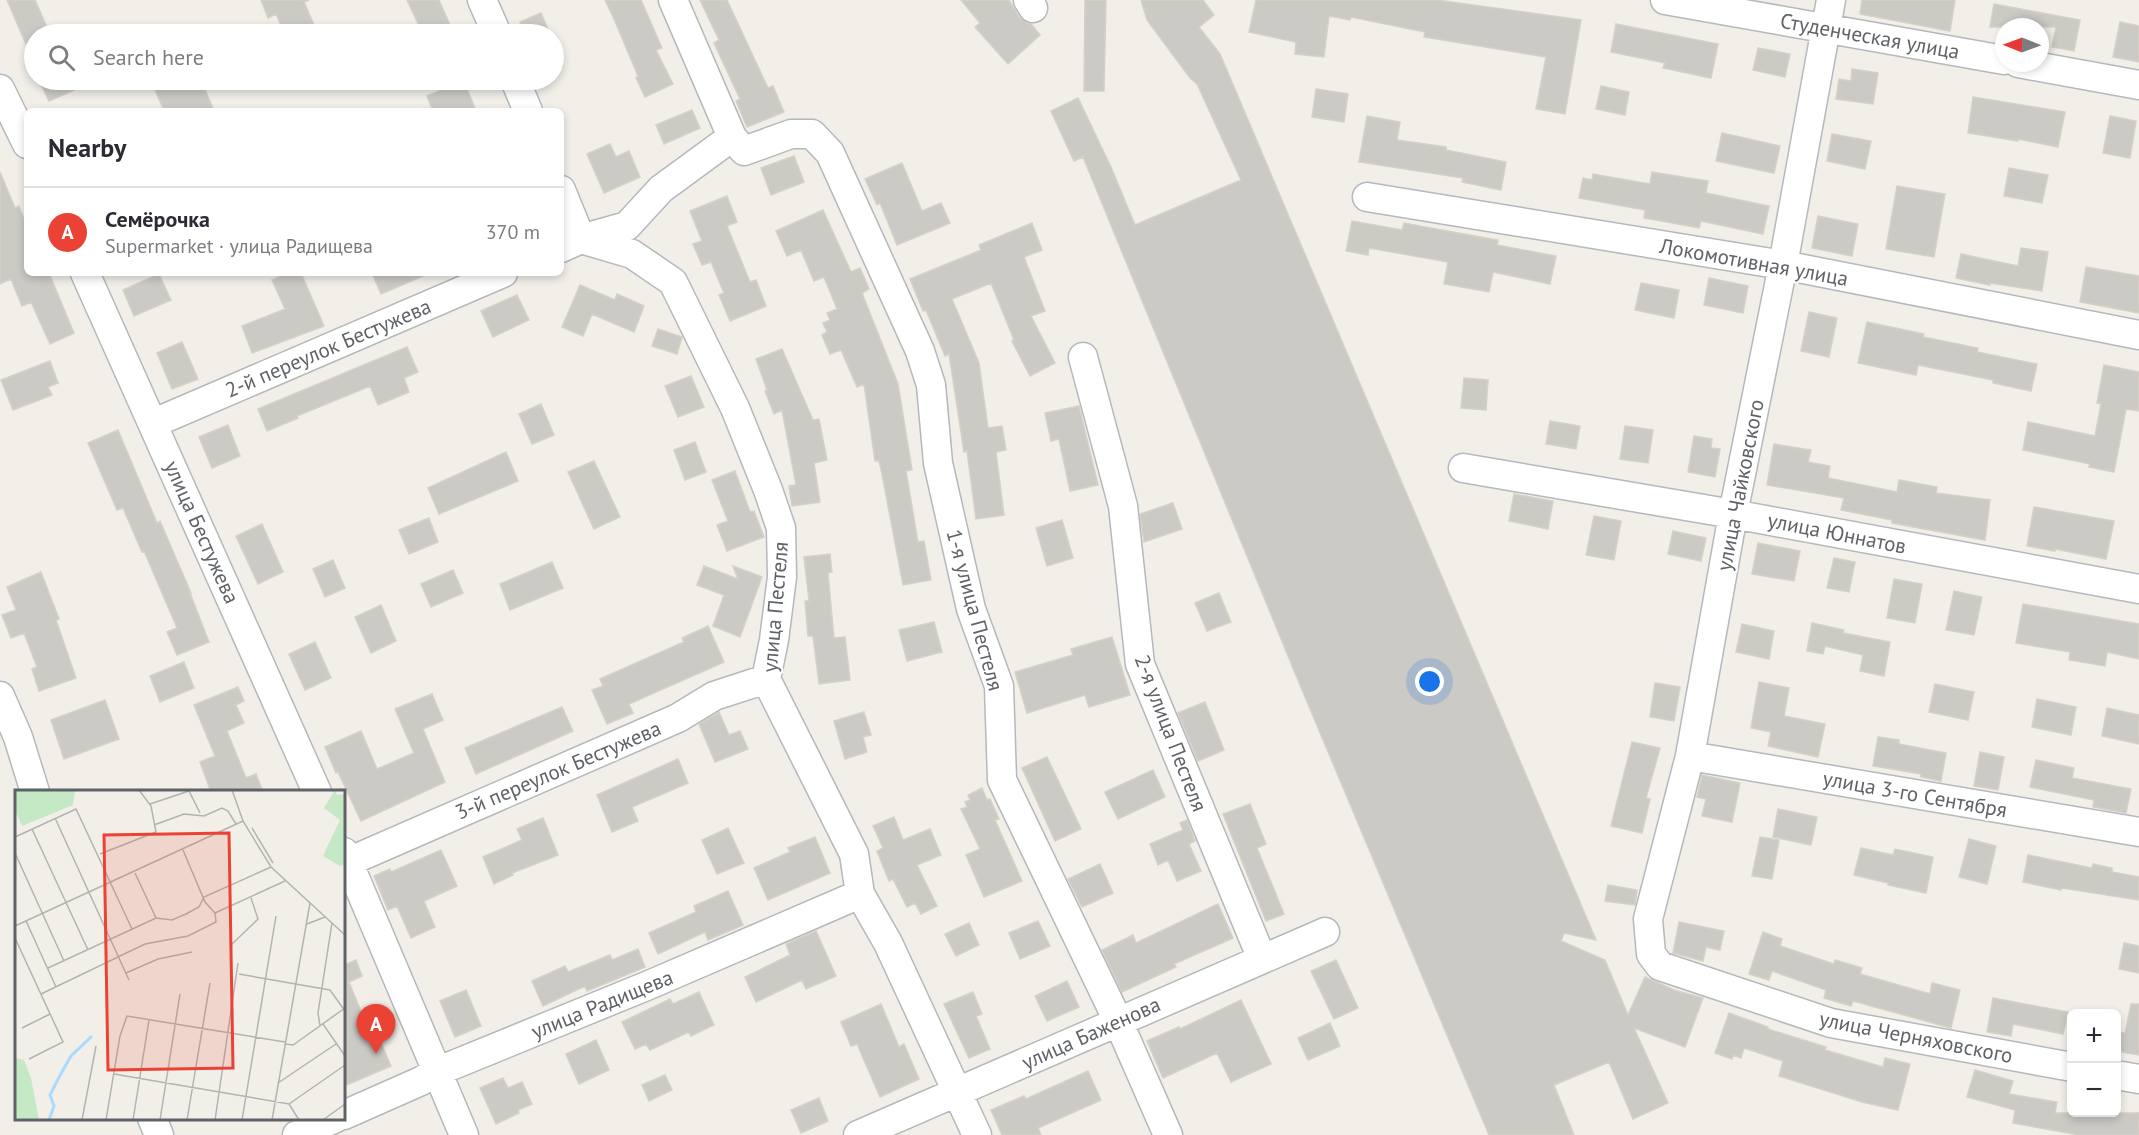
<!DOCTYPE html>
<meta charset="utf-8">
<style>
body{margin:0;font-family:"PT Sans",sans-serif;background:#f2f2f3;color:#2b2b33}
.controls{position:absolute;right:18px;bottom:18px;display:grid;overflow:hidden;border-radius:9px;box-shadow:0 3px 9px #0003}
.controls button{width:54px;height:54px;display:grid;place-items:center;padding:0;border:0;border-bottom:2px solid #e1e1e2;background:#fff;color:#2b2b33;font:30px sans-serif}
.compass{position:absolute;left:1995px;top:18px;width:54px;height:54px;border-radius:50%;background:#fff;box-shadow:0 3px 9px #0003;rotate:271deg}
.you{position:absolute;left:1430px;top:682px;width:21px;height:21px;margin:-15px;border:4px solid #fff;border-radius:50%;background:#1a73e8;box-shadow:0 0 0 9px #1a73e833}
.badge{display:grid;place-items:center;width:39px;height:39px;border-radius:50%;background:#ea4335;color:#fff;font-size:20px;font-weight:700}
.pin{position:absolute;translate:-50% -50px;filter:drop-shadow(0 2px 3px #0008)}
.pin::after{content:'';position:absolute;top:32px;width:21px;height:18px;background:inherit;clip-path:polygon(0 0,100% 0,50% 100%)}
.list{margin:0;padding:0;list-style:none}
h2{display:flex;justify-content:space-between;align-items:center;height:78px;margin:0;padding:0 24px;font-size:26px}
h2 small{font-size:20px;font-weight:400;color:#7c7c81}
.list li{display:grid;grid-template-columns:39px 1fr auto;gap:18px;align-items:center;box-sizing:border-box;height:90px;padding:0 24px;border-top:2px solid #e1e1e2}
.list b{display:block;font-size:22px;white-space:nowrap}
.list p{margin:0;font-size:20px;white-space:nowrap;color:#7c7c81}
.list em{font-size:20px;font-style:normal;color:#7c7c81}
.icon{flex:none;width:33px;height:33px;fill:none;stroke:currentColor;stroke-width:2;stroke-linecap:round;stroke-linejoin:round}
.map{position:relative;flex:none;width:2139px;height:1135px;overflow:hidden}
.search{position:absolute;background:#fff;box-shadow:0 3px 9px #0003;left:24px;top:24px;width:540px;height:66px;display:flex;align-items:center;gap:15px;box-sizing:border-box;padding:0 21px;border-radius:33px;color:#7c7c81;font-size:22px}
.panel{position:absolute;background:#fff;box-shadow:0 3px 9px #0003;left:24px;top:108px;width:540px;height:168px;border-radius:9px}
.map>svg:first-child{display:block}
.building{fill:#cccac5;stroke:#d6d1c6;stroke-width:1.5}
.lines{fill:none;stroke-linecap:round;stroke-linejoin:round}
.minor-casing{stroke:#b5b8bc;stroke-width:31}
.minor{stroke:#fff;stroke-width:28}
.labels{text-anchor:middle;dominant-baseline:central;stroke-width:4.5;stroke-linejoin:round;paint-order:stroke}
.street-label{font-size:21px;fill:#5f6368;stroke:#fff}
.inset-river{fill:none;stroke:#aadaff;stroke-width:3}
.inset-road{fill:none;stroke:#b3b3b1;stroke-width:1.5}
.view{fill:#ea4335;fill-opacity:0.15;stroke:#ea4335;stroke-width:3}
.inset-edge{fill:none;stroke:#5f6368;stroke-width:3}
</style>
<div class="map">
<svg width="2139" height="1135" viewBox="0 0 2139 1135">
<rect width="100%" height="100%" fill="#f1efe8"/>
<path class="building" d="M7 0H35L50 34H34V63Z
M261 0H309L304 2 318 34H285L276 14 268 18Z
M407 0H439L454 34H423Z
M605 0H641L662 48 656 50 673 84 645 97 636 78 638 76 614 19Z
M700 0H727L768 88 773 86 784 112 747 127 736 101 740 99 714 43 719 40Z
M961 0H1009L1019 17 1025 22 1031 24 1040 35 1008 64 975 27 980 23Z
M1085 0H1106L1104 91H1084Z
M1141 0H1203L1214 15 1199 27 1220 54 1596 940 1564 933 1561 941 1605 960 1628 1015 1645 977 1674 990 1703 998 1685 1047 1634 1028 1668 1103 1633 1119 1609 1062 1554 1085 1574 1135H1489L1300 685 1083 157 1074 161 1051 111 1078 98 1111 167 1135 225 1241 180 1197 84 1190 78 1147 20Z
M1256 0H1437L1581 20 1565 114 1536 109 1546 57 1424 37 1425 32 1351 17 1350 20 1329 16 1324 57 1295 54 1296 42 1249 32Z
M1862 0H1955L1950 31 1860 14Z
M1994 4 2080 20 2074 51 2052 47 2056 27H1990Z
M541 13 550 34H525L520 22Z
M2120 22 2139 26V62L2113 57Z
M1616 24 1718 44 1711 78 1663 68 1665 63 1611 52Z
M1758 48 1790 54 1785 77 1753 70Z
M1852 69 1878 73 1873 104 1836 99 1839 79 1851 81Z
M39 80H97L49 101Z
M151 80H201L214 111H164Z
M464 81 476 111H433L427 96Z
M1601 86 1629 92 1625 115 1596 109Z
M1316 89 1348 94 1344 122 1312 117Z
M1973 97 2065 112 2058 147 2018 139V141L1968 133Z
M692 110 700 128 664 144 656 125Z
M1367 116 1400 122 1397 140 1446 147V150L1506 162 1501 190 1462 182 1463 178 1359 162Z
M2110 116 2136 121 2130 158 2103 153Z
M1722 133 1780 146 1774 173 1716 161Z
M1832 134 1871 141 1865 169 1827 161Z
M610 144 616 157 629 151 640 177 604 193 587 154Z
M794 156 804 182 771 195 761 168Z
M902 163 922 211 941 203 950 223 897 245 880 203 877 205 865 179Z
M2009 168 2048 175 2042 203 2004 196Z
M0 172 15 208 19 206 27 227V273H49L74 333 50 344 31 302 22 306 11 279 0 284Z
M1652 172 1708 181 1706 193 1769 206 1763 234 1701 221 1699 228 1644 218 1645 210 1579 198 1583 178 1592 180 1593 174 1650 184Z
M1897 186 1945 194 1934 257 1886 249Z
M727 196 737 222 727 226 750 282 756 280 766 306 730 321 719 295 724 293 711 262 702 265 693 244 702 241 690 211Z
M823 210 851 272 860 268 869 289 862 293 898 384 912 470 906 471 918 542 924 541 931 580 903 585 882 474 879 461H875L864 384 857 387 841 350 830 354 822 335 827 332 823 323 830 320 827 313 837 309 824 277 814 281 801 250 787 256 776 231Z
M1818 216 1858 224 1852 256 1812 248Z
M1352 221 1402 230 1404 223 1425 227 1498 240 1497 245 1556 256 1550 284 1493 272 1489 292 1444 284 1448 262 1369 248 1368 255 1346 251Z
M1032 223 1042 250 1024 257 1045 311 1031 316 1055 363 1030 376 1012 341 1014 340 991 283 952 299 979 363 988 428 1002 426 1006 450 996 452 1004 515 976 519 967 451 964 452 949 354 945 356 926 310 923 311 910 279 981 250 979 245Z
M2021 248 2048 252 2042 291 1990 283V285L1956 278 1961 254 2018 266Z
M2086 267 2139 276V313L2080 302Z
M288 273H301L324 326 252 353 242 326 285 309 272 280Z
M372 273H430L381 294Z
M159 274 171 300 134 316 123 290Z
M1709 278 1748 286 1743 313 1704 305Z
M1641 283 1679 290 1674 318 1635 310Z
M580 285 615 300 617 294 644 306 634 332 592 314 583 336 562 327Z
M517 295 529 320 493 337 481 311Z
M1809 312 1837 318 1829 357 1801 351Z
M1867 322 1924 334 1923 337 1978 348 1977 352 2037 364 2031 391 1993 383V380L1918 365 1916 375 1858 363Z
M658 329 682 337 677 354 652 346Z
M182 342 198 379 172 389 157 353Z
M407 347 418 372 404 378 409 392 378 405 370 386 297 416 298 418 267 431 258 409Z
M782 349 813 420 819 419 827 460 814 463 820 502 792 506 789 486 796 485 782 410 774 414 765 391 767 390 756 359Z
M50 361 58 383 48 387 52 395 13 410 1 380Z
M2104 365 2139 372V411L2126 409 2114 472 2089 467 2090 464 2023 450 2028 422 2095 436 2101 404 2097 403Z
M691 376 704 407 678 417 665 386Z
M1464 378 1488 380 1486 410 1461 408Z
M541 404 554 435 532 444 519 414Z
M1079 406 1098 485 1070 491 1059 439 1051 441 1045 413Z
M1550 421 1580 426 1576 449 1546 444Z
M228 425 240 456 212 468 199 437Z
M1625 426 1653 430 1648 463 1620 459Z
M118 430 157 523 160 521 191 593H190L209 642 177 655 167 632 177 628 144 551 142 552 123 508 117 510 88 443Z
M1694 436 1712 439 1711 448 1720 449 1715 477 1688 472Z
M695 442 706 472 685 480 674 450Z
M1774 444 1811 450 1808 462 1830 466 1828 478 1897 492 1899 480 1937 487 1936 493 1990 500 1985 540 1892 523V520L1841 510 1844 498 1767 485Z
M506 452 518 481 439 514 428 488Z
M594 461 620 517 594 529 568 472Z
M735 471 750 512 754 511 764 537 727 551 717 525 728 521 712 480Z
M1514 494 1553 501 1548 529 1509 521Z
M1173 503 1182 529 1144 542 1140 514Z
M2034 507 2114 521 2106 559 2055 549V551L2027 546Z
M1594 516 1621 521 1614 560 1586 555Z
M429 518 438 542 409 554 399 530Z
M1062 520 1073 558 1047 566 1036 528Z
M262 524 283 572 258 584 236 536Z
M1673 531 1706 538 1701 561 1668 554Z
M1758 543 1800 551 1794 581 1752 574Z
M830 554 832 572 828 573 834 638 845 637 850 680 819 684 813 636H808L805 601H809L804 557Z
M1834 558 1855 562 1849 592 1827 588Z
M333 560 345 588 325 597 313 569Z
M552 562 563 588 510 610 500 584Z
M704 566 738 579 733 566 762 577 740 637 713 626 724 595 697 585Z
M453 570 463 593 431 607 421 584Z
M41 572 59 619 56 620 76 678 39 691 32 669 37 667 24 633 11 638 2 615 16 610 7 587Z
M1894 579 1922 584 1915 623 1887 618Z
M1954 591 1982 597 1974 635 1946 630Z
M1219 593 1231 622 1207 631 1195 603Z
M2023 604 2139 624V659L2107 652 2105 666 2069 660 2070 652 2016 643Z
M381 605 396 641 371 653 355 617Z
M934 622 942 652 907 661 899 630Z
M1812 623 1844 630 1843 633 1890 642 1884 676 1860 671 1863 655 1825 646 1823 654 1807 651Z
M1742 624 1774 631 1769 659 1736 652Z
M708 626 724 662 629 704 633 713 607 724 592 690 603 686 600 679 684 642 682 638Z
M1112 637 1130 695 1089 707 1085 695 1027 713 1015 672 1073 655 1071 649Z
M315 642 331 678 305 690 289 654Z
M184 662 194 688 160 702 150 676Z
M1759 682 1789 688 1784 716 1825 724 1818 757 1768 746 1771 732 1751 728Z
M1655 683 1680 687 1674 721 1650 717Z
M1935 684 1974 692 1968 720 1929 712Z
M238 687 244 701 236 705 244 723 227 731 246 778 256 774 263 792H211L200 762 215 756 194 705Z
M432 694 443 720 423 729 445 782 361 821 338 772 336 773 325 747 361 731 377 769 414 753 395 709Z
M2037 699 2076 707 2071 735 2032 727Z
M105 700 119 739 64 759 51 720Z
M1205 702 1224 750 1198 761 1178 713Z
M562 707 573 731 476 774 465 748Z
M2107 708 2139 715V744L2102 736Z
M719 712 729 735 740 731 748 749 715 762 699 724Z
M864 712 871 735 863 737 867 752 845 759 834 721Z
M1878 737 1899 740V744L1946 753 1941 781 1921 777V774L1873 766Z
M1632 742 1660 748 1646 798 1650 799 1642 833 1611 826Z
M1980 752 2004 757 1998 790 1974 786Z
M1047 757 1081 829 1055 841 1022 768Z
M678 759 688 783 632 807 638 821 612 832 597 795Z
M2036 760 2074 768 2072 778 2131 789 2126 813 2093 807 2094 800 2030 787Z
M1153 770 1165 797 1118 819 1105 792Z
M1702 775 1740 783 1732 822 1702 816 1706 799 1697 797Z
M982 788 987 800 990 799 999 819 995 820 1022 881 984 897 966 855 980 849 961 809 967 807 965 802 970 800 968 795Z
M1250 804 1266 844 1257 848 1284 914 1266 921 1223 814Z
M1778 809 1817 817 1811 845 1773 837Z
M894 817 903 840 930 829 941 855 917 865 937 906 921 914 915 903 907 907 893 879 889 881 877 851 883 848 873 826Z
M543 818 558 855 512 873 513 875 494 884 483 857 522 840 517 829Z
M1187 820 1195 841 1189 844 1201 871 1177 881 1168 860 1158 865 1150 844 1183 830 1180 823Z
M728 828 744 863 717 874 702 840Z
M815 837 830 873 768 900 754 868 790 852 788 848Z
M1760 837 1779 840 1772 879 1752 876Z
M1969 839 1996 846 1987 884 1959 877Z
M1861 848 1893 855 1895 849 1933 857 1926 893 1888 885V883L1854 875Z
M441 850 457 886 424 901 435 927 411 938 397 906 388 910 374 876 390 869 391 872Z
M2028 855 2092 868 2093 864 2112 868V872L2139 877V900L2062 888 2061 890 2023 882Z
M1100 864 1113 893 1082 907 1068 879Z
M1608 885 1637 890 1635 905 1605 901Z
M728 891 743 925 708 940 705 932 658 954 649 933 696 912 694 906Z
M1218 904 1233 938 1174 964 1176 967 1122 992 1102 950 1133 935 1136 943Z
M1038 921 1050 946 1020 959 1009 933Z
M1679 922 1724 931 1720 950 1706 947 1703 961 1673 953Z
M969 923 979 945 956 956 945 934Z
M816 931 836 976 806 989 802 980 756 1002 745 977 790 955 786 944Z
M1763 932 1782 939 1780 946 1834 964 1835 960 1862 968 1860 974 1930 994 1932 983 1960 990 1951 1028 1853 1001 1851 1006 1824 998 1826 990 1772 971 1769 980 1749 974Z
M2124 943 2139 946V973L2119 969Z
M638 949 645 967 587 991 585 986 543 1006 532 981 565 966 568 972 610 955 612 960Z
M356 960 362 976 349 982 371 1036 377 1034 391 1066 344 1086V965Z
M1336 960 1358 1008 1334 1019 1311 971Z
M1067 981 1079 1007 1047 1021 1035 996Z
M466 990 481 1026 455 1037 440 1001Z
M699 992 714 1025 691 1036 689 1032 650 1050 646 1044 635 1049 622 1022 670 999 673 1004Z
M973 992 982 1014 976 1016 990 1049 969 1058 944 1004Z
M1993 998 2068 1012 2063 1034 2013 1024 2011 1036 1987 1032Z
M1241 1000 1271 1064 1231 1082 1217 1053 1163 1078 1147 1041 1179 1027 1180 1029Z
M881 1004 899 1047 904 1044 919 1079 880 1097 857 1044 851 1046 841 1022Z
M2131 1004H2139V1055L2116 1051V1032L2125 1033Z
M1729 1013 1768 1027V1029L1826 1047 1825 1050 1883 1067 1885 1058 1910 1064 1898 1110 1862 1102 1779 1076 1783 1061 1744 1048 1741 1058 1733 1055 1732 1059 1715 1053Z
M1330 1023 1340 1046 1308 1060 1298 1038Z
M596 1040 609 1070 579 1084 566 1054Z
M1975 1070 2013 1081 2009 1094 2057 1102 2055 1113H2139V1135H2079L2013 1123 2015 1110 1967 1097Z
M1088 1071 1101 1100 1038 1128 1041 1135H1002L991 1110 1024 1096 1026 1099Z
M665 1075 672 1090 649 1101 642 1085Z
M503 1078 508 1088 522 1082 532 1104 518 1110 519 1113 496 1124 480 1088Z
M819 1098 828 1121 801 1133 791 1110Z"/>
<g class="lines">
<defs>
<path id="minor" d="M482 0 497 34
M673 0 732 137
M1028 0 1033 8
M1665 0 2004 60
M1831 0 1783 265 1733 514 1690 756 1648 919 1651 954 1660 966 1831 1023 2072 1067
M2018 63 2139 85
M515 80 528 111
M0 89 27 144
M561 190 581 239 632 254 673 282 735 408 768 490 781 528 782 577 774 640 766 679 854 854 860 894 888 943 977 1135
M1367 197 1783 265 2139 335
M561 248 581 239 627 226 661 189 732 137 744 151 791 134H812L830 153 920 351 931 385 938 463 971 609 999 686 1002 780 1118 1021 1168 1135
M85 273 317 792
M1083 357 1123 506 1140 664 1262 959
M154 423 503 273
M1463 468 1733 514 2139 589
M0 696 18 737 35 792
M1690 756 2139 832
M344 852 464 1135
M348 862 678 718 714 696 766 679
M2116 1075 2139 1079
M344 1115 421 1081 436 1072 649 985 860 894
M152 1118 159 1135
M297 1135 336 1118
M858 1135 1325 932"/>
</defs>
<use href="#minor" class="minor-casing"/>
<use href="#minor" class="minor"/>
</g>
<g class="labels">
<g class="street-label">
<text transform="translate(1870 36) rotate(10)">Студенческая улица</text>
<text transform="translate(1754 262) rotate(10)">Локомотивная улица</text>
<text transform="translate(328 348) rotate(-23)">2-й переулок Бестужева</text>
<text transform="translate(1740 485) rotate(-79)">улица Чайковского</text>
<text transform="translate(202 532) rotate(66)">улица Бестужева</text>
<text transform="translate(1837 533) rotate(11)">улица Юннатов</text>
<text transform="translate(775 607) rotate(-85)">улица Пестеля</text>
<text transform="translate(975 610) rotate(75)">1-я улица Пестеля</text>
<text transform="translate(1171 733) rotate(69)">2-я улица Пестеля</text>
<text transform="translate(558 770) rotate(-23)">3-й переулок Бестужева</text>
<text transform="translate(1915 794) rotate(10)">улица 3-го Сентября</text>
<text transform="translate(602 1004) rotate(-22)">улица Радищева</text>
<text transform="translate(1091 1033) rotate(-24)">улица Баженова</text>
<text transform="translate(1916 1037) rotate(11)">улица Черняховского</text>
</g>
</g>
<g transform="translate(15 790)">
<rect width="330" height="330" fill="#f1efe8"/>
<path d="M320 0 322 5 330 4V74L325 76 308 66 325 30 309 18Z" fill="#c5e8c5"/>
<path d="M0 0H60L58 15 7 36 0 20ZM0 268 9 270 16 288 24 330H0Z" fill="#c5e8c5"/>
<path class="inset-river" d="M34 330 39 316 35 305 43 289 56 266 77 246"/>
<path class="inset-road" d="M217 0 228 31 256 77 330 145M135 14 174 1 185 23M40 28 114 190M139 35 169 24 189 26 207 18 213 21 221 34M237 38 258 73M17 39 73 160M0 47 61 19 117 139M0 63 49 171M85 64 141 42 136 16 124 0M120 83 141 128M200 123 270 91M11 131 41 197M292 134 310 127M0 136 228 31M0 148 48 252 14 269M215 156 243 129 236 108M33 178 141 128 157 130 171 124 184 117 189 107 256 77M111 183 143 169 177 162M224 184 315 200 330 221M26 204 130 154 173 146 201 132 200 123 190 112 168 60M308 234 330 266M305 236 303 223 317 133M7 238 35 224M270 254 278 255 330 218M99 284 274 314 330 275M263 293 321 254M274 314 284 330M67 330 81 256M91 330 105 246 112 226 270 252M118 330 134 230M145 330 165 204M172 330 195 193M200 330 223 173M227 330 261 126M257 330 295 113M308 330 330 314"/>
<path class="view" d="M214 43 218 278 93 280 89 45Z"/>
<rect width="330" height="330" class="inset-edge"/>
</g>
</svg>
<div class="controls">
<button>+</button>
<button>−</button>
</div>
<svg class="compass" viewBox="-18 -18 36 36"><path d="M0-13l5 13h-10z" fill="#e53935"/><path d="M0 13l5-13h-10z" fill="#7c7c81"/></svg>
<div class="you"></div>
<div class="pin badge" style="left:376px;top:1054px">A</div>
<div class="search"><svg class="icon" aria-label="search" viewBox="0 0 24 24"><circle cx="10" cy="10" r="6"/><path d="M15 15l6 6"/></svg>Search here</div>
<section class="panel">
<h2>Nearby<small></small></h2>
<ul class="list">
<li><span class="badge">A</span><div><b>Семёрочка</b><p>Supermarket · улица Радищева</p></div><em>370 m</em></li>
</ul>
</section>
</div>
